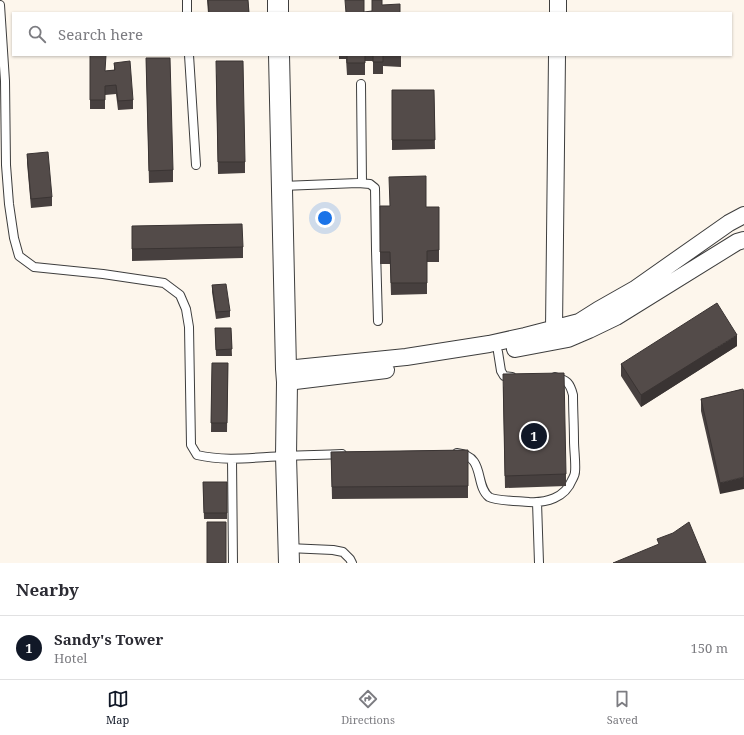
<!DOCTYPE html>
<style>
body{margin:0;font-family:"Noto Serif",serif;background:#f2f2f3;color:#2b2b33}
.you{position:absolute;left:325px;top:218px;width:14px;height:14px;margin:-10px;border:3px solid #fff;border-radius:50%;background:#1a73e8;box-shadow:0 0 0 6px #1a73e833}
.badge{display:grid;place-items:center;width:26px;height:26px;border-radius:50%;background:#111827;color:#fff;font-size:13px;font-weight:700}
.pin{position:absolute;translate:-50% -50%;border:2px solid #fff;box-shadow:0 1px 4px #0006}
.list{margin:0;padding:0;list-style:none}
h2{display:flex;justify-content:space-between;align-items:center;height:52px;margin:0;padding:0 16px;font-size:17px}
h2 small{font-size:13px;font-weight:400;color:#7c7c81}
.list li{display:grid;grid-template-columns:26px 1fr auto;gap:12px;align-items:center;box-sizing:border-box;height:64px;padding:0 16px;border-top:1px solid #e1e1e2}
.list b{display:block;font-size:15px;white-space:nowrap}
.list p{margin:0;font-size:13px;white-space:nowrap;color:#7c7c81}
.list em{font-size:13px;font-style:normal;color:#7c7c81}
.icon{flex:none;width:22px;height:22px;fill:none;stroke:currentColor;stroke-width:2;stroke-linecap:round;stroke-linejoin:round}
.map{position:relative;flex:none;width:744px;height:563px;overflow:hidden}
.search{position:absolute;background:#fff;box-shadow:0 1px 3px #0004;left:12px;right:12px;top:12px;height:44px;display:flex;align-items:center;gap:10px;box-sizing:border-box;padding:0 14px;border-radius:0px;color:#7c7c81;font-size:15px}
.sheet{height:116px;background:#fff}
nav{display:flex;justify-content:space-around;align-items:center;box-sizing:border-box;height:56px;border-top:1px solid #e1e1e2;background:#fff;font-size:11px;color:#7c7c81}
nav a{display:grid;justify-items:center;gap:2px}
nav .on{color:#111827}
.map>svg:first-child{display:block}
.lines{fill:none;stroke-linecap:round;stroke-linejoin:round}
.service-casing{stroke:#3e3e3e;stroke-width:10}
.minor-casing{stroke:#3e3e3e;stroke-width:18}
.tertiary-casing{stroke:#3e3e3e;stroke-width:22}
.service{stroke:#fff;stroke-width:8}
.minor{stroke:#fff;stroke-width:16}
.tertiary{stroke:#fff;stroke-width:20}
.wall{fill:#47403f}
.shaded-wall{fill:#3a3433}
.building{fill:#534b49;stroke:#3a3433}
</style>
<div class="map">
<svg width="744" height="563" viewBox="0 0 744 563">
<rect width="100%" height="100%" fill="#fdf6ec"/>
<g class="lines">
<defs>
<path id="service" d="M187 0V13
M0 5 5 81 6 165 9 204 14 238 19 256 34 267 103 274 164 283 180 295 186 309 189 327 191 445 197 455C227 462 256 457 286 456 305 455 323 455 342 454
M189 55 196 165
M361 84 362 183
M282 186 358 183 370 184 375 188 376 250 378 321
M498 352 501 371 504 376 512 377
M457 453C486 456 474 485 489 497 496 501 520 501 529 502 546 503 565 498 572 480 573 478 575 475 575 472 576 464 574 450 574 441 574 426 573 410 573 395 570 383 567 380 555 377
M232 459 233 563
M537 502 539 563
M288 548 333 550 343 552 350 559 352 563"/>
<path id="minor" d="M558 13V0
M554 329 557 55
M515 349 568 339 589 330 616 317 737 242 744 240
M286 369 406 357 489 344 525 336 579 322 598 310 635 289 729 223 744 215
M287 382 386 370"/>
<path id="tertiary" d="M278 0V13
M279 55 286 369 287 382 286 456 289 563"/>
</defs>
<use href="#service" class="service-casing"/>
<use href="#minor" class="minor-casing"/>
<use href="#tertiary" class="tertiary-casing"/>
<use href="#service" class="service"/>
<use href="#minor" class="minor"/>
<use href="#tertiary" class="tertiary"/>
</g>
<path class="wall" d="M207 0H248L249 13H208Z
M90 55 105 71 114 70V63L133 100V109L118 110 116 94 105 95V109H90Z
M339 55H401V67L383 66V74H373V61H365V75H347L346 59H339Z
M146 58 173 170V182L149 183Z
M216 73 245 162V173L218 174Z
M392 90H434L435 149 392 150Z
M27 154 52 197V206L31 208 27 163Z
M380 206 426 207 439 250V262H427V294L391 295 390 264H380Z
M132 226 243 247V258L132 261Z
M212 285 230 311V317L216 319 212 292Z
M215 328H231L232 356H216Z
M737 346 641 407 621 376V364Z
M212 363H228L227 432H211Z
M503 386 566 474V486L505 488Z
M743 389 720 494 701 411V399Z
M468 450V498L332 499 331 452Z
M203 482 227 513V519H204Z"/>
<path class="shaded-wall" d="M737 335V346L641 407V395Z
M744 477V489L720 494V483Z"/>
<path class="building" d="M208 0H248L249 13H209Z
M345 0H364V12L372 11V0H382V5L400 4V13H346Z
M90 55H106L105 71 115 70 114 63 130 61 133 100 118 101 116 85 105 86V100H90Z
M347 55H365V63H347Z
M373 55H383V62H373Z
M146 58H170L173 170 149 171Z
M216 61H243L245 162H218Z
M392 90H434L435 140H392Z
M48 152 52 197 31 199 27 154Z
M426 176V207H439V250L427 251V283H391L390 252H380V206H390L389 177Z
M242 224 243 247 132 249V226Z
M226 284 230 311 216 312 212 285Z
M717 303 737 335 641 395 621 364Z
M215 328H231L232 349 216 350Z
M212 363H228L227 423H211Z
M564 373 566 474 505 476 503 374Z
M743 389 744 393V477L720 483 701 399Z
M468 450V486L332 487 331 452Z
M203 482H227V513H204Z
M207 522H226V563H207Z
M689 522 706 563H613L659 544 657 539 673 533Z"/>
</svg>
<div class="you"></div>
<div class="pin badge" style="left:534px;top:436px">1</div>
<div class="search"><svg class="icon" aria-label="search" viewBox="0 0 24 24"><circle cx="10" cy="10" r="6"/><path d="M15 15l6 6"/></svg>Search here</div>
</div>
<section class="sheet">
<h2>Nearby<small></small></h2>
<ul class="list">
<li><span class="badge">1</span><div><b>Sandy's Tower</b><p>Hotel</p></div><em>150 m</em></li>
</ul>
</section>
<nav>
<a class="on"><svg class="icon" aria-label="map" viewBox="0 0 24 24"><path d="M3 6l6-2 6 2 6-2v14l-6 2-6-2-6 2zM9 4v14M15 6v14"/></svg>Map</a>
<a><svg class="icon" aria-label="directions" viewBox="0 0 24 24"><path d="M12 3l9 9-9 9-9-9zM9 14v-3h6M13 9l2 2-2 2"/></svg>Directions</a>
<a><svg class="icon" aria-label="saved" viewBox="0 0 24 24"><path d="M7 4h10v16l-5-4-5 4z"/></svg>Saved</a>
</nav>
